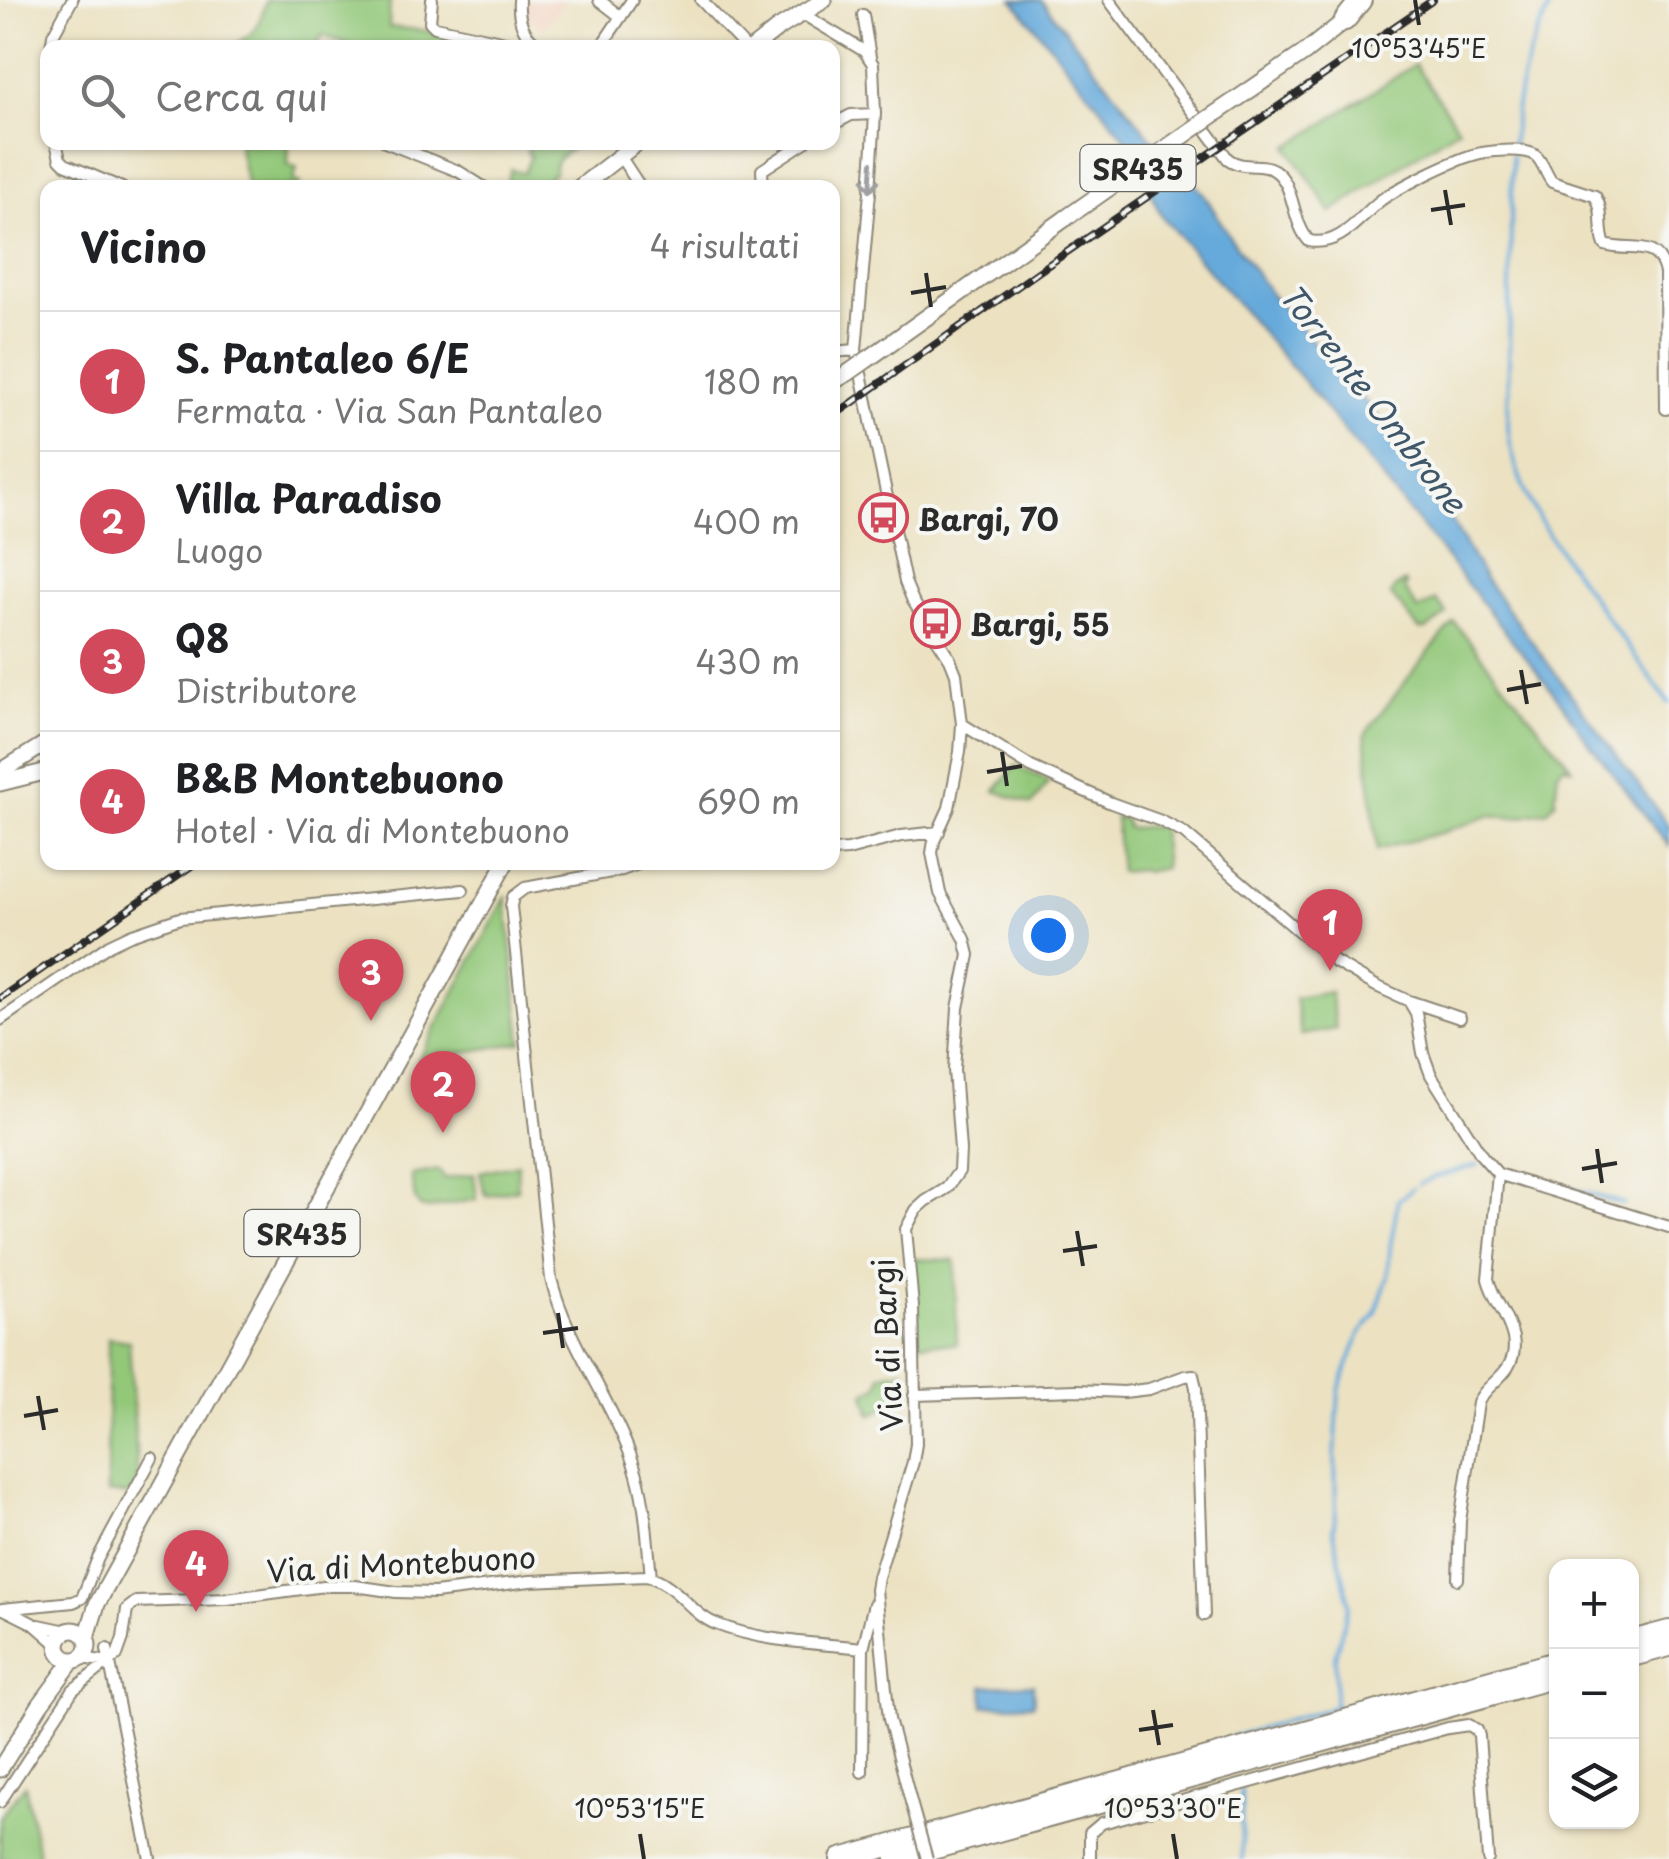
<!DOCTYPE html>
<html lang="it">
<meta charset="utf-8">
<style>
body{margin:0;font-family:"Playpen Sans",sans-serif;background:#f6f6f6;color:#202124}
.controls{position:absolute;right:30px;bottom:30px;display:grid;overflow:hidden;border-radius:20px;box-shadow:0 2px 8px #0004}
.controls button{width:90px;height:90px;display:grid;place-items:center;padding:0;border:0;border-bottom:2px solid #e0e0e0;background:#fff;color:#202124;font:50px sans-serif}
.you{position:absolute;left:1048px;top:935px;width:35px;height:35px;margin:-25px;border:8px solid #fff;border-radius:50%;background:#1a73e8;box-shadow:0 0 0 15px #1a73e833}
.badge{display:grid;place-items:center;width:65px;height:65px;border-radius:50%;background:#d1495b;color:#fff;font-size:32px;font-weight:700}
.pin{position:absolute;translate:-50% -82px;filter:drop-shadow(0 2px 5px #0008)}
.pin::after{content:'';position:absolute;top:52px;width:35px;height:30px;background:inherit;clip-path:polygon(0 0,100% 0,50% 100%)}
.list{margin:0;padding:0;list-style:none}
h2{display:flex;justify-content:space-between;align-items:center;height:130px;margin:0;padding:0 40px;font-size:42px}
h2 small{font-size:32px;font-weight:400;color:#757577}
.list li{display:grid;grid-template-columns:65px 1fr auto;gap:30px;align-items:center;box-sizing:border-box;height:140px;padding:0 40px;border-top:2px solid #e0e0e0}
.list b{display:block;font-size:38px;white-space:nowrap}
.list p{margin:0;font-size:32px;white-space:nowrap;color:#757577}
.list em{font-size:32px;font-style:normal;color:#757577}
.icon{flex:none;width:55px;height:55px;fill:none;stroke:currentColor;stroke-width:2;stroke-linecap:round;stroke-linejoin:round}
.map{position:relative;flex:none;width:1669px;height:1859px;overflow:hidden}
.search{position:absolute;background:#fff;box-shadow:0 2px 8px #0004;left:40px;top:40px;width:800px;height:110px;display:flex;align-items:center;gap:25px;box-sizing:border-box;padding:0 35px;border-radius:20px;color:#757577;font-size:38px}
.panel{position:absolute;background:#fff;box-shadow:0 2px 8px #0004;left:40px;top:180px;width:800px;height:690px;border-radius:20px}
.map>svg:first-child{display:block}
.built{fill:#f4d3c1}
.green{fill:#93c879;stroke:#5f7a52;stroke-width:2.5}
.water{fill:#66aadb;stroke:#486a83;stroke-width:2.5}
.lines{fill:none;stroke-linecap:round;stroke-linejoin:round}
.stream{stroke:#66aadb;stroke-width:4}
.street-casing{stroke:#8c8676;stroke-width:14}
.secondary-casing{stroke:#8c8676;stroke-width:19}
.primary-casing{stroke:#8c8676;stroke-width:19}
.highway-casing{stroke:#8c8676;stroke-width:24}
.street{stroke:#fff;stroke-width:10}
.secondary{stroke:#fff;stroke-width:15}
.primary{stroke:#fff;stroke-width:15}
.highway{stroke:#fff;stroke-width:20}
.rail-casing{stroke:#2b2b2b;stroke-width:8}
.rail{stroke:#f6f6f2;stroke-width:4;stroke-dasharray:11;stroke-linecap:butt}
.street-bridge-casing{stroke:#8c8676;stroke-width:14;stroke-linecap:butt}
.primary-bridge-casing{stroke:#8c8676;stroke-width:19;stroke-linecap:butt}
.street-bridge{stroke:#fff;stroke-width:10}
.primary-bridge{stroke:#fff;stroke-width:15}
.oneway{stroke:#a0a0a0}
.ticks{fill:none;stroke:#2b2b2b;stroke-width:4}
.labels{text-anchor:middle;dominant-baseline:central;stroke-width:8;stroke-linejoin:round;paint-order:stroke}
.shield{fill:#f6f6f2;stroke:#686867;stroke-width:2.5}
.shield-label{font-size:28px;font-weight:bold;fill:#2b2b2b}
.poi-label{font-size:30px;font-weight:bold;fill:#2b2b2b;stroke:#f6f6f2;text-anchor:start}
.street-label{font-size:30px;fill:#2b2b2b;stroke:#f6f6f2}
.water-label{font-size:32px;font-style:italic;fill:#405769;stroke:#f6f6f2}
.ticks-label{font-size:25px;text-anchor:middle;fill:#2b2b2b;stroke:#f6f6f2;stroke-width:8;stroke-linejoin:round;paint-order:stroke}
</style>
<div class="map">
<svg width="1669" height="1859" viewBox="0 0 1669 1859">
<rect width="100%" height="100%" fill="#f6f6f2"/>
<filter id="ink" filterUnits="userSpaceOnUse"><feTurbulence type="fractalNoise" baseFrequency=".01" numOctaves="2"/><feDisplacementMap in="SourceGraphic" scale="20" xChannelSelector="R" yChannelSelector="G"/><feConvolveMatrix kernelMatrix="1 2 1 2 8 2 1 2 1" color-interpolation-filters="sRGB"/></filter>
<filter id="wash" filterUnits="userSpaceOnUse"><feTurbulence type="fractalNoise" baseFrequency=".0048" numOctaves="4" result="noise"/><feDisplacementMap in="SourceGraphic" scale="40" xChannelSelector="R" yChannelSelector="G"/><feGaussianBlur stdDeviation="2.25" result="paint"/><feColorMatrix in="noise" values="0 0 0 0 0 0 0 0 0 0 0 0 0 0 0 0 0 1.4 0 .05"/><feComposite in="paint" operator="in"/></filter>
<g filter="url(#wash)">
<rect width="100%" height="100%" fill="#ece2c2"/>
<path class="built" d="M524 0H565L543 29 525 14Z"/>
<path class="green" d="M266 0H390L389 27 429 31 494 47H356L322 35 317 47H230C256 35 259 27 266 0Z
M1415 64 1458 128 1331 212 1288 147Z
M238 143H289L288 165 297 168 293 181 300 183 299 187H247Z
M516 143 579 142V143L560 157 556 163 554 173 536 187H505L511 169 524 173 531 155 527 153 529 147Z
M1405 582 1407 585 1404 588 1418 610 1436 600 1447 614 1426 630 1419 629 1391 595 1394 589Z
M1454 622 1572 768 1564 765 1558 771 1555 802 1547 811 1513 818 1491 815 1444 832 1377 850 1365 734 1419 664Z
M1016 766 1049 781 1032 805 995 791Z
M1115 817 1125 819 1127 828 1161 826 1165 868 1145 872 1141 870 1120 872Z
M506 897 522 1042 418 1061Z
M1330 992 1336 1029 1301 1035 1295 998Z
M518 1164 517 1189 487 1196 484 1190 480 1172Z
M439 1170 445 1179 474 1174 477 1199 429 1209 420 1207 415 1199 411 1175Z
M911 1259 955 1260 957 1344 919 1343Z
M108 1338 129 1341 138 1481 129 1495 107 1493Z
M904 1370 905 1398 871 1415 865 1393 879 1385 881 1374Z
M25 1785 39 1859H0V1817Z"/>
<path class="water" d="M1013 0H1041L1152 139 1204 194 1230 237 1270 293 1358 392 1413 462 1449 516 1483 576 1669 826V846L1580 731 1558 698 1425 531 1306 384 1161 215 1123 135Z
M1033 1684 1034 1704 984 1706 983 1686Z"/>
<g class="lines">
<path class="stream" d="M1512 147C1516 94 1527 46 1554 0
M1512 155 1508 426C1514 493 1554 544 1592 597 1617 632 1643 668 1669 703
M1508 1171 1624 1204
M1419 1184 1435 1177 1478 1165
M1232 1737 1335 1707V1656L1349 1604 1333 1529 1336 1512 1335 1455 1339 1390 1360 1334 1375 1315 1388 1277 1390 1248 1398 1200 1413 1188
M1241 1790 1242 1859"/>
</g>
</g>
<g filter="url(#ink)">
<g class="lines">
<defs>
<path id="street" d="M432 0 430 22 435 27 515 44 536 43 546 48
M519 0C518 17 521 33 536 43
M599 0 621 17
M701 0 746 48
M1109 0 1228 159C1245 171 1260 161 1274 170 1295 183 1291 221 1309 241 1341 247 1359 217 1381 200 1399 187 1452 161 1473 155 1486 151 1525 147 1536 156 1543 162 1546 175 1552 182L1595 196C1605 211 1598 229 1605 245 1631 253 1658 238 1665 273L1666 409
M801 13 864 51 873 64 875 114 870 192 856 350 905 582 913 601 950 659 956 674 962 724 960 752 949 808 934 841 932 853 940 893 965 939 969 955 958 1008 954 1070 960 1150 959 1171 947 1188 926 1201 916 1210 906 1229 913 1307 916 1444 913 1462 878 1577 876 1590 889 1719 911 1802
M863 15 870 57
M51 48 53 35 72 0
M600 48 632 0
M832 125 851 115 875 114
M56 142 60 159 65 164 122 188
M385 142 458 171 485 188
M620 156 641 188
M763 188 762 170 805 142
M832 352 856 350
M962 724 1031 767 1111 803 1161 821 1184 833 1335 962 1376 986 1409 1001 1416 1013 1423 1053 1431 1075 1482 1156 1498 1174 1669 1227
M832 851 848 850 901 836 939 832
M644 862 622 870 525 888 513 897 511 906 551 1279C568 1344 611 1399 633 1462 646 1499 647 1538 651 1577
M1409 1001 1460 1018
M0 1020 109 945 130 935 180 918 463 890
M914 1395 1077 1390 1124 1392 1149 1389 1185 1376 1193 1375 1196 1388 1204 1615
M1458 1579 1460 1521 1478 1403C1484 1388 1499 1381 1508 1367 1527 1336 1495 1308 1488 1279L1498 1174
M2 1609 73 1602 82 1598 98 1558 152 1458
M6 1610 34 1624 58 1645
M39 1625 67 1631
M107 1649 150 1859
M81 1658 109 1662
M862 1772 863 1648
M0 1802 73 1690 117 1655 123 1638 127 1609 136 1602 227 1599 324 1586H355L396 1592 435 1593 530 1581 646 1576C675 1581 690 1614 716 1624 761 1642 815 1643 863 1648L874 1604
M1090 1859V1833L1102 1823 1448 1728 1469 1725 1477 1730 1479 1736 1488 1859"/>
<path id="secondary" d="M753 48 777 29 824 0
M579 188 638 142
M0 772 48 742
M0 783 48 771"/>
<path id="primary" d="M1209 118 1304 53 1352 15
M868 359 1066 218
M832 382 848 373
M58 1645a15 15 0 1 1 30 0a15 15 0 1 1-30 0Z
M87 1637 97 1604 506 862
M0 1769 40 1705 73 1660"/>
<path id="highway" d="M1345 20 1361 0
M1632 1641 1669 1631
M1632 1656 1669 1646
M841 1859 1556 1662
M896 1859 1556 1677"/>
</defs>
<use href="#street" class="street-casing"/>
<use href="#secondary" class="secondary-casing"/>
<use href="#primary" class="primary-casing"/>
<use href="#highway" class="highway-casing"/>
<use href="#street" class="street"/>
<use href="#secondary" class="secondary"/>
<use href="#primary" class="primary"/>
<use href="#highway" class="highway"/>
<defs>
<path id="rail" d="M832 417 1038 272 1433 0
M0 998 197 862"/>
</defs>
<use href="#rail" class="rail-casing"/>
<use href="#rail" class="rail"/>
<defs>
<path id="street-bridge" d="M911 1802 927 1859"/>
<path id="primary-bridge" d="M1066 218 1209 118
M848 373 868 359"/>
</defs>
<use href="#street-bridge" class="street-bridge-casing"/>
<use href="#primary-bridge" class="primary-bridge-casing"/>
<use href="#street-bridge" class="street-bridge"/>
<use href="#primary-bridge" class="primary-bridge"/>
</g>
<defs><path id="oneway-shaft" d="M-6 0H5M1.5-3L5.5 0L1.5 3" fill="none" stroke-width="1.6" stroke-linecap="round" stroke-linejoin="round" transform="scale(2.5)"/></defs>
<use class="oneway" href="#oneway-shaft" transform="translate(871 177) rotate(94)"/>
</g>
<path class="ticks" d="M1415 0 1419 25M1445 190 1451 225M1431 210 1465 205M926 273 931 307M911 293 946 287M1521 670 1527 704M1507 690 1541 684M1002 752 1007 786M987 772 1022 766M1597 1149 1602 1183M1582 1169 1617 1163M1077 1231 1083 1266M1063 1251 1097 1246M558 1313 563 1348M543 1333 578 1328M38 1396 44 1430M24 1416 58 1410M1153 1710 1159 1745M1139 1730 1173 1725M640 1834 644 1859M1173 1834 1177 1859"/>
<defs>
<symbol id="bus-ring" viewBox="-11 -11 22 22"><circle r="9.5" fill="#f6f6f2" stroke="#d1495b" stroke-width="1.5"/><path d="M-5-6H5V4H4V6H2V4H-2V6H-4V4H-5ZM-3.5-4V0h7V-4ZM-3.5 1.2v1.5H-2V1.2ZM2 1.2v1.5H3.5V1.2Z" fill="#d1495b"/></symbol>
</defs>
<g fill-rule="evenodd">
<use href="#bus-ring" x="856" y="490" width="55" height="55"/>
<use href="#bus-ring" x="908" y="596" width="55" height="55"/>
</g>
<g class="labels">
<g class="shield">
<rect x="1080.5" y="145" width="115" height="46" rx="8"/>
<rect x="244.5" y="1210" width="115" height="46" rx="8"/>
</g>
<g class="shield-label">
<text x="1138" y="168">SR435</text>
<text x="302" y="1233">SR435</text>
</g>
<g class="poi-label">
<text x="918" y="518">Bargi, 70</text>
<text x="970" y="623">Bargi, 55</text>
</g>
<g class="street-label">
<text transform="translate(886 1345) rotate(-93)">Via di Bargi</text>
<text transform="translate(401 1563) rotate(-3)">Via di Montebuono</text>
</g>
<g class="water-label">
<text transform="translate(1374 398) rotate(52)">Torrente Ombrone</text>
</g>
</g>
<g class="ticks-label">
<text x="1419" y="58">10°53'45"E</text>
<text x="640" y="1818">10°53'15"E</text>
<text x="1173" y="1818">10°53'30"E</text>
</g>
</svg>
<div class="controls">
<button>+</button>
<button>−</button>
<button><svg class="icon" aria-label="layers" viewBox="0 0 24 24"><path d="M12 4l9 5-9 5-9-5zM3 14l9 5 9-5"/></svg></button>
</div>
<div class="you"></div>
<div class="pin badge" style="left:1330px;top:971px">1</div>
<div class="pin badge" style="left:443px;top:1133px">2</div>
<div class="pin badge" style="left:371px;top:1021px">3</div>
<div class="pin badge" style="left:196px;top:1612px">4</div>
<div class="search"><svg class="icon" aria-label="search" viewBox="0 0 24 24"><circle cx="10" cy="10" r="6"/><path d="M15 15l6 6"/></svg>Cerca qui</div>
<section class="panel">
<h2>Vicino<small>4 risultati</small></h2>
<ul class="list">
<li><span class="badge">1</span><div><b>S. Pantaleo 6/E</b><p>Fermata · Via San Pantaleo</p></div><em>180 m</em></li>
<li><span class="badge">2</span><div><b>Villa Paradiso</b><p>Luogo</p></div><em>400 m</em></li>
<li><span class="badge">3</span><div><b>Q8</b><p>Distributore</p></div><em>430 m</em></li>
<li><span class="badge">4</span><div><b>B&amp;B Montebuono</b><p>Hotel · Via di Montebuono</p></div><em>690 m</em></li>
</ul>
</section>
</div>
